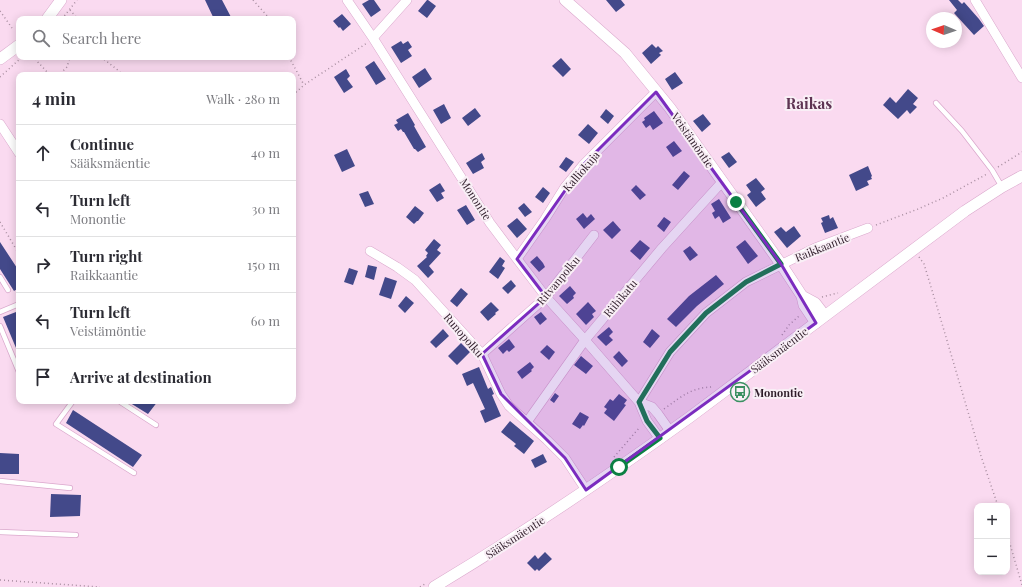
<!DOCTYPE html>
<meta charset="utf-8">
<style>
body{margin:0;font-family:"Playfair Display",serif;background:#f7f7f7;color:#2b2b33}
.controls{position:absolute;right:12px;bottom:12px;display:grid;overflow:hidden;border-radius:8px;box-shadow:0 2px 10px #0003}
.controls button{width:36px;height:36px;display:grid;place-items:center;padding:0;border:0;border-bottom:1px solid #e1e1e2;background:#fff;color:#2b2b33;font:20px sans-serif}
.compass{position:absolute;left:926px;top:12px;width:36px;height:36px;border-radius:50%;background:#fff;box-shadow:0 2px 10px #0003;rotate:272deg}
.stop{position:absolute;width:12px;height:12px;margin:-9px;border:3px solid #0b8043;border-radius:50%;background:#fff}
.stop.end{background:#0b8043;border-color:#fff;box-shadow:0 1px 4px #0008}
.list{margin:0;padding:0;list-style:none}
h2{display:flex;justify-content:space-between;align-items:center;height:52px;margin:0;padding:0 16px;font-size:17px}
h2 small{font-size:13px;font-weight:400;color:#7c7c81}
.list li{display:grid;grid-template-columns:26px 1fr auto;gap:12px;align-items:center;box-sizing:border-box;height:56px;padding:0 16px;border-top:1px solid #e1e1e2}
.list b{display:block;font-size:15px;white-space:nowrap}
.list p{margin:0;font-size:13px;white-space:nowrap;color:#7c7c81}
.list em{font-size:13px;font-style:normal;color:#7c7c81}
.icon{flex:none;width:22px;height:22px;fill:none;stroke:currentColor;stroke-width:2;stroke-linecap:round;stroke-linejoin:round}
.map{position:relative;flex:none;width:1022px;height:587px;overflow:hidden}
.search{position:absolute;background:#fff;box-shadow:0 2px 10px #0003;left:16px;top:16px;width:280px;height:44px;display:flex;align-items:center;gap:10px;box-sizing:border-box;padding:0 14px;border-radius:8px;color:#7c7c81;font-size:15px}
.panel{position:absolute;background:#fff;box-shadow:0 2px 10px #0003;left:16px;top:72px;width:280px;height:332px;border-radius:8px}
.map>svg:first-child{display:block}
.building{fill:#43498a}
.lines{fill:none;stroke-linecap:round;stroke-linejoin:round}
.service-casing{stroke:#daa8cc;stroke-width:6}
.minor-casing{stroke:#daa8cc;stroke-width:10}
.tertiary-casing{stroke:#daa8cc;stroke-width:12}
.path{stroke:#a88ea0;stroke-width:1.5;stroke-dasharray:1 3;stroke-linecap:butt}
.service{stroke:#fff;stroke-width:4.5}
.minor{stroke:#fff;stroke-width:9}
.tertiary{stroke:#fff;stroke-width:11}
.route{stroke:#0b8043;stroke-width:5}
.marked{fill:#7b2cbf;fill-opacity:0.2;stroke:#7b2cbf;stroke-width:3;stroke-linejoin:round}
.labels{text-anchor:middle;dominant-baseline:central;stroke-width:4;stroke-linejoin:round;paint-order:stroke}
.street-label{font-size:11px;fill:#2f1d2a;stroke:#f9eff6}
.poi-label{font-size:11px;font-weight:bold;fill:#2f1d2a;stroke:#f9eff6;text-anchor:start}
.district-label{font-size:15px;font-weight:bold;fill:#5e3453;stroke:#f9eff6}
</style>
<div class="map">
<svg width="1022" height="587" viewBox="0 0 1022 587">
<rect width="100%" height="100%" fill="#fadaf0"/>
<path class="building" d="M205 0H222L232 19H214Z
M369 0H374L381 10 371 17 362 4Z
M427 0H428L436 6 427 18 418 11Z
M606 0H621L625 5 616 12Z
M949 0H958L962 4 964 2 979 19 984 26 974 35 954 13 957 10Z
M342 14 351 24 343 31 340 27 339 28 333 21Z
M401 41 403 44 408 41 412 47 408 50 412 56 401 63 391 47Z
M652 44 656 48 658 46 663 51 659 53 661 55 651 64 642 53Z
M561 58 571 69 563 77 552 66Z
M374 61 386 79 376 85 365 67Z
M425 68 432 79 419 88 412 77Z
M346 69 350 76 347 79 353 87 344 93 334 77Z
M675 72 683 83 672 90 665 79Z
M908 89 918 98 913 104 917 107 910 114 907 110 898 119 883 105 890 97 896 103Z
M444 104 451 118 441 124 433 110Z
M475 108 481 116 468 126 462 118Z
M606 109 614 116 608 124 600 117Z
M654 111 663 123 653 130 650 125 646 128 642 122 645 120 644 118Z
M408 113 415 125 414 126 426 147 418 152 415 149H414L404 132H403L401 129 398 131 394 125 398 123 396 120Z
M703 114 711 124 702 132 693 121Z
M588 124 598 133 589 144 578 135Z
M674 141 682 151 673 157 666 147Z
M347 149 355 166 342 172 334 155Z
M729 152 737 162 729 168 721 157Z
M482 153 485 159 481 162 484 168 473 174 466 163Z
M566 157 574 162 566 172 559 167Z
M868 166 872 176 871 177 872 179 867 181 869 185 856 191 849 175Z
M684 171 690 176 678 190 672 185Z
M756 178 765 189 761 192 766 199 756 207 747 195 751 192 746 185Z
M440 183 445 191 441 193 444 198 437 202 429 190Z
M636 185 646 195 640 200 631 190Z
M543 187 550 193 543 203 535 197Z
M368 191 374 204 365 207 359 194Z
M719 199 731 218 723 223 719 216 715 219 712 213 715 211 711 204Z
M524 203 532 212 525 217 518 208Z
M466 205 475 220 467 225 457 210Z
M415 206 424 213 418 221H417L414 224 406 217Z
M583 213 587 218 591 214 595 219 584 229 576 219Z
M829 215 830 219 833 217 838 228 825 233 821 223 823 222 821 218Z
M664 217 671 222 664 232 657 226Z
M517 218 527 229 517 238 507 226Z
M613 221 621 230 612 239 603 230Z
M794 226 801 236 787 248 774 232 781 227 786 232Z
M434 239 441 245 437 250 441 253 429 266 434 272 428 278 417 266 427 257 426 256 428 253 425 250Z
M640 240 650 248 640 260 630 251Z
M745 240 758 256 748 264 736 247Z
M0 242 19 271V288L14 291 0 269Z
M690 246 698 255 690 261 683 251Z
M537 256 543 263 545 267 539 272 530 262Z
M500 257 505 261 502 266 505 268 498 279 489 272Z
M368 265 377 267 374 280 365 277Z
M349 268 358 271 353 285 344 282Z
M716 275 724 284 697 306 676 327 667 319 689 296Z
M385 277 397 281 391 299 379 295Z
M511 280 516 286 508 294 502 288Z
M570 286 576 293 573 296 574 298 567 304 559 296Z
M461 288 468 294 457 307 450 301Z
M406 296 414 303 405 313 398 306Z
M491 302 499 310 495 313 496 314 488 321 480 312Z
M588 302 596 311 592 314 594 317 586 325 576 314Z
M16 312 19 319V355L3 317Z
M541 312 547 319 540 325 534 317Z
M609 327 613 332 609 336 613 340 606 346 597 337Z
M443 329 449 336 436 348 430 342Z
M652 329 660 336 650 348 643 342Z
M509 339 515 347 509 352 507 350 503 354 498 348Z
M461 343 470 352 457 365 448 356Z
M547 345 555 352 549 360 540 352Z
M619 351 628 361 622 367 613 357Z
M581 356 593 366 586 374 574 365Z
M530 362 534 367 531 370 532 371 522 379 517 372Z
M479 367 488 389 491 387 494 394 492 395 501 416 485 423 480 411 485 409 473 383 467 386 462 374Z
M555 393 559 396 554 403 550 400Z
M619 394 627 400 624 404 626 405 614 421 604 413 607 409 604 407 610 399 613 401Z
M127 401H158L148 414Z
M73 410 142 455 133 467 66 423Z
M580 412 589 417 584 426 583 425 580 429 572 424Z
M510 421 534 441 524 454 514 446 516 444 501 432Z
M0 453 19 454V474H0Z
M543 454 547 462 535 468 531 460Z
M51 494 81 495 80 516 50 517Z
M545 552 552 559 539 571 537 569 535 571 527 563 535 555 538 559Z"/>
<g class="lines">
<defs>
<path id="service" d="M936 103 962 131 992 170 1002 187
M0 277 8 290
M0 312 19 304
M0 326 19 372
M73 401 56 424 134 473
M119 401 156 425
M0 481 70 488
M0 532 76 535"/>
<path id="minor" d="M347 0 373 38 490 223 517 259 546 297 585 340 639 402 647 421 660 439
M975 0 1022 78
M373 38 407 0
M0 124 19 153
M370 251 397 267 415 280 482 354 501 394 509 406 547 440 565 458 586 490
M517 259 545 219 565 187 583 165 656 92
M482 354 546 297 594 235
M639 402 670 352 706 313 746 282 815 248 868 228
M639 402 652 407 658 414 670 431
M527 422 585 340 662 248 722 182"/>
<path id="tertiary" d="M565 0 625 53 670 108 781 264 802 296 804 305 816 323
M47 19 61 0
M0 59 19 45
M802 296 815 303 825 316
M434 587C522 534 607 477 690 417 782 349 873 279 965 211L1002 187 1022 176"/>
</defs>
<use href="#service" class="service-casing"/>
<use href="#minor" class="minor-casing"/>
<use href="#tertiary" class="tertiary-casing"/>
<path class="path" d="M253 0 270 19
M70 10 78 19
M0 11 12 28
M62 19 77 0
M101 57 119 71 122 75
M289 57 304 85
M35 59 48 73 60 74 67 67 70 57
M0 77 22 57
M293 95 304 85 367 43
M998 167 1022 152
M0 222 19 254
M876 225 918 209 943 198 987 174
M919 257 924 264 938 310 981 456 998 506
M822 297 838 293
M782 335 789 325 799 316
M664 409C682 396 692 387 714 387
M614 457 640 427
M1007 534 1022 585
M0 580 100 587
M420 587 425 584"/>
<use href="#service" class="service"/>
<use href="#minor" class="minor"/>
<use href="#tertiary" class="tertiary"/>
</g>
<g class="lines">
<path class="route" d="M619 467 660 438 647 421 639 402 670 352 706 313 746 282 781 264 736 202"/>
</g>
<path class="marked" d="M656 92 781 264 816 323 586 490 565 458 501 394 482 354 546 297 517 259 583 165Z"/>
<defs>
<symbol id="bus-ring" viewBox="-11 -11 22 22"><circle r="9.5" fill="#f9eff6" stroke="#3c9063" stroke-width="1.5"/><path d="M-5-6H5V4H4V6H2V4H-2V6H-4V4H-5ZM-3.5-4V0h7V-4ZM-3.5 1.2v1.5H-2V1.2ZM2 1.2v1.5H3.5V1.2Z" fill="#3c9063"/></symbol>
</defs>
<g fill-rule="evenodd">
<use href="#bus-ring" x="729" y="381" width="22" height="22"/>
</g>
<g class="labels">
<g class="street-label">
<text transform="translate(693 140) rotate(55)">Veistämöntie</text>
<text transform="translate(581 171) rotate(-49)">Kalliokuja</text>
<text transform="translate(476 199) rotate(57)">Monontie</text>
<text transform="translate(822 247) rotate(-22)">Raikkaantie</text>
<text transform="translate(558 280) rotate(-50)">Ritvanpolku</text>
<text transform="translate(620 298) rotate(-50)">Riihikatu</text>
<text transform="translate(464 335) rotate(49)">Runopolku</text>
<text transform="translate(779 350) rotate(-37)">Sääksmäentie</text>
<text transform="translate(515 537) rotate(-33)">Sääksmäentie</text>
</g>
<g class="poi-label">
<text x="754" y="392">Monontie</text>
</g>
<g class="district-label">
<text x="809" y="103">Raikas</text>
</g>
</g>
</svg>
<div class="controls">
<button>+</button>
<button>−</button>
</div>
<svg class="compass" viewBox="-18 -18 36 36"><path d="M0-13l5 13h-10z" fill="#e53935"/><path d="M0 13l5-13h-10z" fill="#7c7c81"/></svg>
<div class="stop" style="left:619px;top:467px"></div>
<div class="stop end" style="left:736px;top:202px"></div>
<div class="search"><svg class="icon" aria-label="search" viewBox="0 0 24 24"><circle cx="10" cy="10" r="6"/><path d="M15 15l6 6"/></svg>Search here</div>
<section class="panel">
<h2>4 min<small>Walk · 280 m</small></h2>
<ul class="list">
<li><svg class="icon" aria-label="ahead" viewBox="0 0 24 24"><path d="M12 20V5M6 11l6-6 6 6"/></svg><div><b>Continue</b><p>Sääksmäentie</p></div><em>40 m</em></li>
<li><svg class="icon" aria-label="left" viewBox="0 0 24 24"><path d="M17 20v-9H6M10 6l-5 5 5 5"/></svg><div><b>Turn left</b><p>Monontie</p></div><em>30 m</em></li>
<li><svg class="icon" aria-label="right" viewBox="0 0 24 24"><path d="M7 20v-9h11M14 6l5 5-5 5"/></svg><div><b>Turn right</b><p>Raikkaantie</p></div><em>150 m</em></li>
<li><svg class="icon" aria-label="left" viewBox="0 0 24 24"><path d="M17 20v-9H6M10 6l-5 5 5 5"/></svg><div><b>Turn left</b><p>Veistämöntie</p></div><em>60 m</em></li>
<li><svg class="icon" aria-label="arrive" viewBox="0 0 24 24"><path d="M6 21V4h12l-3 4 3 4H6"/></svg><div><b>Arrive at destination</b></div></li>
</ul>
</section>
</div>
